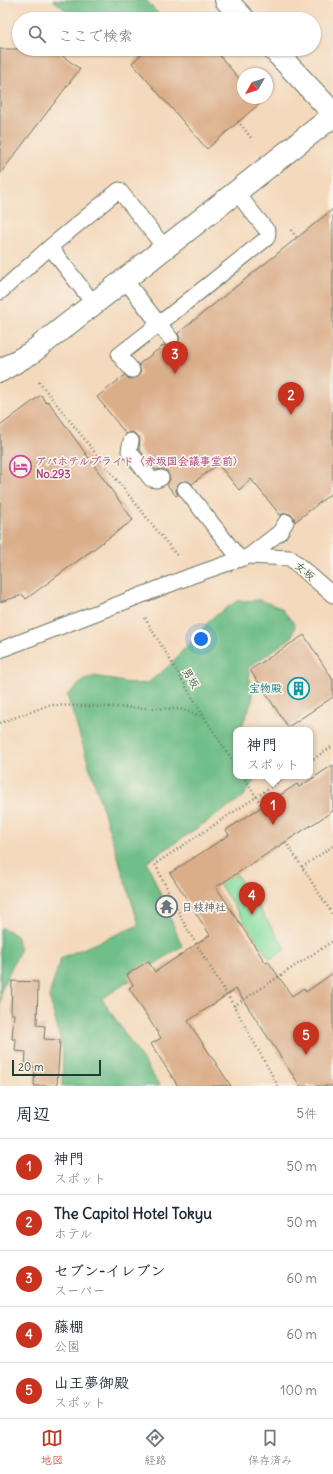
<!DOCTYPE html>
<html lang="ja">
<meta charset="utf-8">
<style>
body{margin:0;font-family:Delius,"Klee One",sans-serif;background:#f2f2f3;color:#1f2937}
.compass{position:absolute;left:237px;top:68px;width:36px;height:36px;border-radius:50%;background:#fff;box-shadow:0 1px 3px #0004;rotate:231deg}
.scale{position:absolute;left:12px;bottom:10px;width:89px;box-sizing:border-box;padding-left:4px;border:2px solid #1f3d34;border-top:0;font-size:11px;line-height:14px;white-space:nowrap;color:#1f3d34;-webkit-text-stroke:3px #f7f3e8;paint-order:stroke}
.you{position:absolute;left:201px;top:639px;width:14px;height:14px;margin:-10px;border:3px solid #fff;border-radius:50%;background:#1a73e8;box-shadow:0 0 0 6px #1a73e833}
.badge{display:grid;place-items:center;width:26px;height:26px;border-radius:50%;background:#c8321e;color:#fff;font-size:13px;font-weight:700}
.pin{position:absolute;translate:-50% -33px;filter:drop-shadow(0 1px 2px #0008)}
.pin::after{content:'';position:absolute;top:21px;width:14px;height:12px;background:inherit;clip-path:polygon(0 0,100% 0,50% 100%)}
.popup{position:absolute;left:233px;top:727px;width:80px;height:52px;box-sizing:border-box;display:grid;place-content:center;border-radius:8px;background:#fff;filter:drop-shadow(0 1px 3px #0005);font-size:13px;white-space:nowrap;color:#747a83}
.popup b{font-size:15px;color:#1f2937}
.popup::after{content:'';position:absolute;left:50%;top:100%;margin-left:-8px;border:8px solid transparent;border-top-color:#fff}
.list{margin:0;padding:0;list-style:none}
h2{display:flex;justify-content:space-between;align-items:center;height:52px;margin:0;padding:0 16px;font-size:17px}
h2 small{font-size:13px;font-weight:400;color:#747a83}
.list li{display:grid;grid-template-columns:26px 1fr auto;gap:12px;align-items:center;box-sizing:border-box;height:56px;padding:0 16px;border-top:1px solid #e0e1e3}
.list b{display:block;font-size:15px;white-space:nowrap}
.list p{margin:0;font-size:13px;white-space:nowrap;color:#747a83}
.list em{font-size:13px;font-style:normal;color:#747a83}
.icon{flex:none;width:22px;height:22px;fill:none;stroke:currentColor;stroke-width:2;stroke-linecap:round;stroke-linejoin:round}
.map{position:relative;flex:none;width:333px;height:1086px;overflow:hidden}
.search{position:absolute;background:#fff;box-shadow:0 1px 3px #0004;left:12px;right:12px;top:12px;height:44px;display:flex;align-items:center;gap:10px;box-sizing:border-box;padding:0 14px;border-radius:22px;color:#747a83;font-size:15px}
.sheet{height:332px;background:#fff}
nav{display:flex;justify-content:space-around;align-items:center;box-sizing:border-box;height:56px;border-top:1px solid #e0e1e3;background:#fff;font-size:11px;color:#747a83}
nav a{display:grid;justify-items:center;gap:2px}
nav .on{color:#c8321e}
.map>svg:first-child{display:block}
.green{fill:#8adfa2;stroke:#548e6b}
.forest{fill:#6fbe88;stroke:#477e5e}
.building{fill:#dbae8a}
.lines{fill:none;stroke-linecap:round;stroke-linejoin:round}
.lane-casing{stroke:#6a7464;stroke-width:17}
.street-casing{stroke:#6a7464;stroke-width:24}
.secondary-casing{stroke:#6a7464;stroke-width:24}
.path{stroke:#6a7464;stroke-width:2.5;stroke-dasharray:1 3;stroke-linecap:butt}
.lane{stroke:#fff;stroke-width:15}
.street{stroke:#fff;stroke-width:22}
.secondary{stroke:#fff;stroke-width:22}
.labels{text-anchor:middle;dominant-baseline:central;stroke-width:3.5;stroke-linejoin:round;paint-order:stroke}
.hotel-label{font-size:11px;font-weight:bold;fill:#b23c85;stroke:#f7f3e8;text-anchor:start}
.street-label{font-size:11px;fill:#1f3d34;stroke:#f7f3e8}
.culture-label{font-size:11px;font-weight:bold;fill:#0d838f;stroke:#f7f3e8;text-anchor:end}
.worship-label{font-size:11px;font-weight:bold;fill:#5b616d;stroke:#f7f3e8;text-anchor:start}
</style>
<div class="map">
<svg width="333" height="1086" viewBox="0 0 333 1086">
<rect width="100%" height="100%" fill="#f7f3e8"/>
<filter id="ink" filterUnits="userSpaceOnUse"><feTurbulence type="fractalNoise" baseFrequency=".025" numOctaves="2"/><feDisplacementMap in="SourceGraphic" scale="8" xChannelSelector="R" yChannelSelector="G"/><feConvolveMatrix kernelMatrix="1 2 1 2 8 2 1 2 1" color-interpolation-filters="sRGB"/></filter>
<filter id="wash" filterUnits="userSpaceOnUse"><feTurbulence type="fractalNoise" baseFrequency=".012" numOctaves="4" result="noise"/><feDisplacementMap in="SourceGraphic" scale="16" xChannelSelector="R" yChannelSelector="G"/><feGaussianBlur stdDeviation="0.9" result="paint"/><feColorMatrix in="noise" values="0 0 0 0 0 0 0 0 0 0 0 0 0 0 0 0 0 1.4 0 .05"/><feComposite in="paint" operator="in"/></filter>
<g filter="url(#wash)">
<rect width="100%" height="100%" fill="#f4d9bc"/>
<path class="green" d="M234 871 286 949 270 959 218 882Z"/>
<path class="forest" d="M53 0H146L162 18 77 19Z
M260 600 281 608 295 625 292 637 248 668 253 699 241 728V730H236V776H257L243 797 147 862 182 946 102 999 160 1086H62L63 1050 49 996 61 958 139 925 67 695 84 680 95 676 133 684 148 683 170 665 212 618 237 601Z
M0 928H3L16 935 20 950 1 990 0 1018Z"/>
<g id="blocks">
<path class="building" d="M0 49H53L80 69 0 174Z
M147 49H214L243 83V98H266L207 149 132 63Z
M333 209V492L295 522 294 517 290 514 286 513 280 515 251 479 239 490 218 464 192 484 188 481 180 482 177 486 176 491 178 495 176 496 167 485 170 479 167 471 162 469 156 470 139 449 140 438 137 435 132 432 126 434 97 397 125 375 129 379 138 377 141 373 139 364 164 345 167 347 172 348 177 346 180 338 178 333Z
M41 395 46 403 48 401 133 520 26 599 23 595 0 602V426Z
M304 635 333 680V697L288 727 250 670Z
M333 765V811L216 887 265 962 268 961 292 996 304 988 306 992 333 973V1086H300L236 989 188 1021 231 1086H178L151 1044 161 1038 129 988 133 985 127 975 148 961 155 972 210 935 170 873 229 835 226 830 297 784 299 787Z
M12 981 38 982 37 1025 45 1026 44 1039 60 1040 57 1086H34L35 1067 25 1066 26 1052 15 1051 16 1039H12L14 1014H11Z"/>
</g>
</g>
<g filter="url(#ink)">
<use href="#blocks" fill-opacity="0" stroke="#6a7464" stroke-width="1"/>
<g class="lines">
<defs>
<path id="lane" d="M50 247 94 304
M125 280 159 324 267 238 268 232 236 192
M0 292 50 247 119 190 165 248
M132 370 119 355 159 324 171 339
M131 441 129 451 151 479 156 480 161 478
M185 489 239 558
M249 556 290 558 333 595
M0 650 191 576 249 556 280 532 286 522"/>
<path id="street" d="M226 0 244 19
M273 49 333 113"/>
<path id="secondary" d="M0 371 31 353 333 116"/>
</defs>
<use href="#lane" class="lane-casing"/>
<use href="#street" class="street-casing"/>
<use href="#secondary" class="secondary-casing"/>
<path class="path" d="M238 121 252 139
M291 230 297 238
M39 382 178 557
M145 618 204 717 236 766
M0 723 49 705 180 709 204 717
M310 761 333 746
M243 776 262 806
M286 842 333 915
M302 867 333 846
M234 1006 333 941
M278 1086 234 1006 186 927 155 864 288 776"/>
<use href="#lane" class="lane"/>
<use href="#street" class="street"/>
<use href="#secondary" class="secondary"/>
</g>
</g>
<defs>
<symbol id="hotel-ring" viewBox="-11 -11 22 22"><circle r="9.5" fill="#f7f3e8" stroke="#d1479c" stroke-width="1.5"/><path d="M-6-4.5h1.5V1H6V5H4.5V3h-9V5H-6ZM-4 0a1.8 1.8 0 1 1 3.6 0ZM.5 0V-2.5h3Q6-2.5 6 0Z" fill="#d1479c"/></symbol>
<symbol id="building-ring" viewBox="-11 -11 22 22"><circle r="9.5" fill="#f7f3e8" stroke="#0f9aa8" stroke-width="1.5"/><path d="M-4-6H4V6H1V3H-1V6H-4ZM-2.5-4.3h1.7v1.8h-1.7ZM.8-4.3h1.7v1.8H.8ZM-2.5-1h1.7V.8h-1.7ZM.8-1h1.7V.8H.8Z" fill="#0f9aa8"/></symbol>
<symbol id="temple-ring" viewBox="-11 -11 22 22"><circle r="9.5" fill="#f7f3e8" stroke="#6b7280" stroke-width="1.5"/><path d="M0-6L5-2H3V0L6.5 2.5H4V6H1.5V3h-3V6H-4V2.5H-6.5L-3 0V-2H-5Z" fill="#6b7280"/></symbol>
</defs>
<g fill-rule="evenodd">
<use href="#hotel-ring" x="8" y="454" width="25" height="25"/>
<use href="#building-ring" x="286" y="676" width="25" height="25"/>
<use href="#temple-ring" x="154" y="894" width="25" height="25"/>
</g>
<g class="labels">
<g class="hotel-label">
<text x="36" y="461">アパホテルプライド〈赤坂国会議事堂前〉<tspan x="36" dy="13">No.293</tspan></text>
</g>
<g class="street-label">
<text transform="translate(305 571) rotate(41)">女坂</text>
<text transform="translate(191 678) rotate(59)">男坂</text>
</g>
<g class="culture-label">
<text x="282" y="688">宝物殿</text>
</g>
<g class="worship-label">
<text x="182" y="907">日枝神社</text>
</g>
</g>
</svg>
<svg class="compass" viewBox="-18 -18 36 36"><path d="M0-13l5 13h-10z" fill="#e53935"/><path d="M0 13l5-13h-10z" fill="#747a83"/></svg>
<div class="scale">20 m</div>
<div class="you"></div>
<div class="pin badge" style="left:273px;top:825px">1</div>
<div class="popup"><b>神門</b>スポット</div>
<div class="pin badge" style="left:291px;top:415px">2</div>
<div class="pin badge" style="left:175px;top:374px">3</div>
<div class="pin badge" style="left:252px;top:915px">4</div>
<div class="pin badge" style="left:306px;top:1055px">5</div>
<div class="search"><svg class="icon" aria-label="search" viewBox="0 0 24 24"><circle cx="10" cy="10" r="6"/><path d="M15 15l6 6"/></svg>ここで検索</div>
</div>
<section class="sheet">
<h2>周辺<small>5件</small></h2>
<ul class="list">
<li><span class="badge">1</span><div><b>神門</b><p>スポット</p></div><em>50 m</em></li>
<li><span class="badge">2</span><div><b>The Capitol Hotel Tokyu</b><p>ホテル</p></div><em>50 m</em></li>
<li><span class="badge">3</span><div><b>セブン-イレブン</b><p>スーパー</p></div><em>60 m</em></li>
<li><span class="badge">4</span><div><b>藤棚</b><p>公園</p></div><em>60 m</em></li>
<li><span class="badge">5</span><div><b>山王夢御殿</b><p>スポット</p></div><em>100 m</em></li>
</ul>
</section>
<nav>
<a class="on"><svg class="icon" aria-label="map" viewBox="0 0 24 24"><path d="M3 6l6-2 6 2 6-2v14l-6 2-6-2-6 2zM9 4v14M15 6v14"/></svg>地図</a>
<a><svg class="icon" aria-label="directions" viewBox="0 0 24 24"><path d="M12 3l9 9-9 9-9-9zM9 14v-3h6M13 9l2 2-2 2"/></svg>経路</a>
<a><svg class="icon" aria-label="saved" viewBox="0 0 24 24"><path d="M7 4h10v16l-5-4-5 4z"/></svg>保存済み</a>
</nav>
